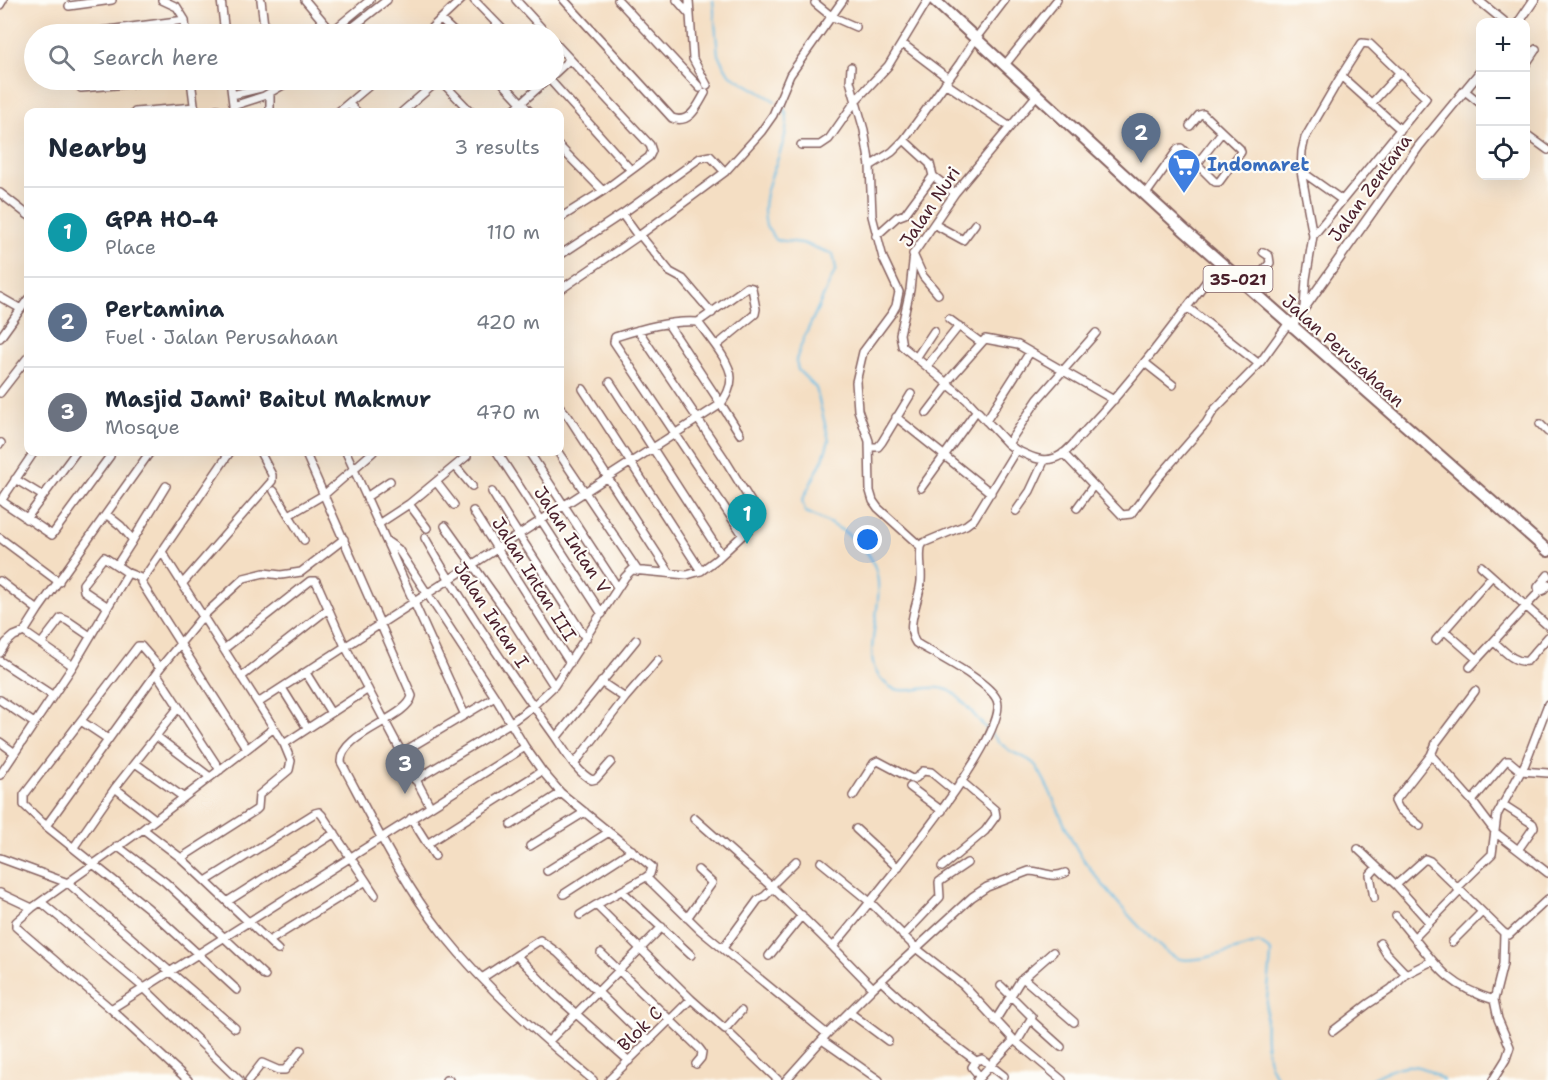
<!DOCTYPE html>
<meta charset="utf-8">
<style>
body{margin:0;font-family:"Shantell Sans",sans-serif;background:#f2f2f3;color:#1f2937}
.controls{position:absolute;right:18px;top:18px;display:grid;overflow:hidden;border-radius:12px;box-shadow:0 6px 24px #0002}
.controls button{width:54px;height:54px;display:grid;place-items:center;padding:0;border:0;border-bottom:2px solid #e0e1e3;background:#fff;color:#1f2937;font:30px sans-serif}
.you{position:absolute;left:868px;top:540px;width:21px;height:21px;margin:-15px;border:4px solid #fff;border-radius:50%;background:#1a73e8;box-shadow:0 0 0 9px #1a73e833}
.badge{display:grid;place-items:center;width:39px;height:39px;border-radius:50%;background:#b5179e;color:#fff;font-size:20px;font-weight:700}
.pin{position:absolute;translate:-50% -50px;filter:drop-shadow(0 2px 3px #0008)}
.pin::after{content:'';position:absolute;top:32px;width:21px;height:18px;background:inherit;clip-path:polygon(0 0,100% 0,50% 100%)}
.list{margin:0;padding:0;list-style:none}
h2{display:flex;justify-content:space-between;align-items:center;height:78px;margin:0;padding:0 24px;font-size:26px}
h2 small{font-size:20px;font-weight:400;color:#747a83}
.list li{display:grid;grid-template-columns:39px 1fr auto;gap:18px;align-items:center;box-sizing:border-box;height:90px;padding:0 24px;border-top:2px solid #e0e1e3}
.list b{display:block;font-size:22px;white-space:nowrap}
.list p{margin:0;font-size:20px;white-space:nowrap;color:#747a83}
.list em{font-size:20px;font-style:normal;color:#747a83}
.icon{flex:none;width:33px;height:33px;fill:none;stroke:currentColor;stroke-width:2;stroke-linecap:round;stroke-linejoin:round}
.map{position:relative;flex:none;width:1548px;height:1080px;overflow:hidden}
.search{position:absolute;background:#fff;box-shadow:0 6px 24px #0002;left:24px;top:24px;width:540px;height:66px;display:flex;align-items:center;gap:15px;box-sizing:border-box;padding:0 21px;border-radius:33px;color:#747a83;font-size:22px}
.panel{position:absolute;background:#fff;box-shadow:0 6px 24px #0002;left:24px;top:108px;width:540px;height:348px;border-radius:12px}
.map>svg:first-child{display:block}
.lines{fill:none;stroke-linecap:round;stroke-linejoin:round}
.stream{stroke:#68bce4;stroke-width:2}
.minor-casing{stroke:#866260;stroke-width:10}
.tertiary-casing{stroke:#866260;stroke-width:11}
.primary-casing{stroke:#866260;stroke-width:14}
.minor{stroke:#fff;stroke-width:7}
.tertiary{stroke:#fff;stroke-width:8}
.primary{stroke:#fff;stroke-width:10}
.labels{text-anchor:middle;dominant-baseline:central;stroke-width:4.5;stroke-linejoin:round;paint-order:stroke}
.shield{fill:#fdfcf7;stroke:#806168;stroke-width:1.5}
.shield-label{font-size:16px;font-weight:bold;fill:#4a1f2b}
.shop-label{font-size:18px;font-weight:bold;fill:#366cbe;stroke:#fdfcf7;text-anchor:start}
.street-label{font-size:18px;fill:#4a1f2b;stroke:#fdfcf7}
</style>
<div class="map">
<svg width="1548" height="1080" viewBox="0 0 1548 1080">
<rect width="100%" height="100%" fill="#fdfcf7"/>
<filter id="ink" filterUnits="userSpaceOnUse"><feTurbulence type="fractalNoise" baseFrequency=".0167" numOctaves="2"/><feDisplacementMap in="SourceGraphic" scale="12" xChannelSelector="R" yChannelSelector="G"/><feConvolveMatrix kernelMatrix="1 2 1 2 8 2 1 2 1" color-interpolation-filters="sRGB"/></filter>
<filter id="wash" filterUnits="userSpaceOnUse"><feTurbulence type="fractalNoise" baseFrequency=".008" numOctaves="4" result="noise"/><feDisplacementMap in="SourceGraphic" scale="24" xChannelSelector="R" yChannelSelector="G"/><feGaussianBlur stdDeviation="1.35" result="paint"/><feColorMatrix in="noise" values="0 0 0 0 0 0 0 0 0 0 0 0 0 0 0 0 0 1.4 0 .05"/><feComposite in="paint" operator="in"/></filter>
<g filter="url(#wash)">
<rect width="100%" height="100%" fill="#f4dec3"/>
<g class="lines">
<path class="stream" d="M713 0 718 55 729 74 775 101
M780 104 783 106C785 110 787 115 787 119 787 155 756 189 766 225 768 230 773 236 776 240L802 243 833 254 836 269 803 340 796 360 798 370 816 388 829 440 823 459 802 501 806 512C833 524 868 540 876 571 882 592 875 618 873 639 871 655 871 669 883 681 901 702 930 679 952 692 955 694 959 698 962 701 977 717 991 737 1009 750 1018 756 1029 757 1036 766 1053 792 1062 824 1078 851 1091 873 1157 954 1180 959 1199 963 1239 948 1259 943L1271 951C1271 981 1254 1059 1280 1080
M1370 1080C1399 1064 1416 1058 1443 1080"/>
</g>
</g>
<g filter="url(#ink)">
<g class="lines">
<defs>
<path id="minor" d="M162 0 177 7 185 20
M221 0 225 34
M261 0 265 34
M305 0 332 32
M474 0 507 34
M516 0 547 34
M564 0 672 118C690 125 698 105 705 93
M618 0 700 88
M677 0 690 15
M689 0 693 59 707 85
M1478 0 1505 22
M815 3 831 16 856 27
M0 5 3 0
M69 6 112 0
M441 20 456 34
M77 34 185 20 186 34
M329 34 370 0
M344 34 387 0
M425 34 461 0
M554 42 650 145 652 151 649 157 603 191 560 218
M903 44 948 78
M1526 64 1536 49
M1004 66 1057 0
M851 67 850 81 864 130 870 166 872 216 883 258 899 292 896 306 892 313 863 352 856 382 858 410 869 441 870 491 873 501 878 508 921 547
M554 74 569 60
M191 80 195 112
M230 80 234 112
M440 80 471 112
M500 80 530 112
M550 80 630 169
M945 83 1010 127
M81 88 173 80
M1465 91 1480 103
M270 93V112
M232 95 261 88 275 80
M349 104 357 112
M1371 104 1400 72
M233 106 264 96 292 80
M135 112 195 107
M209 112 217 109 222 112
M338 112 376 80
M402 112 439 80
M511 112 547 80
M1526 134 1548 150
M904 140 930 164 933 176 955 193
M801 145H820L829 139 857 99 888 66 928 0
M560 147 603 191
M1197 164 1222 132
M870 166 892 152 904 140 960 63 976 38 1005 0
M1301 171 1342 200
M725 172 761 132 773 115 790 75 843 0
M0 193 28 215
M1146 194 1178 149 1181 148 1215 182H1219L1241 152 1240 149 1203 114 1199 115 1190 126
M622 214 638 236
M934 224 963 240 975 224
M640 235 670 272 683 279 712 313
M876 236 897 217 905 214 933 176
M1313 236 1426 98 1370 44 1362 43 1341 76
M913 254 923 276 938 294
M560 255 622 214 700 158 710 156 725 172 640 235 560 290
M1248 288 1270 263 1269 256 1263 252
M0 297 21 309
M1187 307 1259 364
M1304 308 1306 279 1313 236 1301 171 1302 151 1305 138 1341 76 1401 130
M949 319 980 342
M698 322 747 287 752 288 756 309 755 314 716 346
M668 324 721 404C726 396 731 388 731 378 731 362 707 335 698 322 670 320 641 329 615 337L614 342 743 535
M0 338 28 299
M916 358 934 331
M1145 363 1173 385
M927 366 959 326
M610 382 721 554
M947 382 985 339 1018 345 1114 400
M583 389 701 571
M0 393 28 357
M560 407 568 416 669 572
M927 413 949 384
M896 417 991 493
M986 421 1030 352
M1540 424 1548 432
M0 444 1 443
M1008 444 1038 399 1096 333
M869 447H878L882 442 911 394
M1016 450 1008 444 967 400 902 346 900 334 910 290 914 253 955 193 1036 96
M230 452 141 582 247 749
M305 452 412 696C407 719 340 733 341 762 372 820 402 882 443 934 487 989 539 1035 593 1080
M346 452 464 713
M497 452 602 614
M529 452 618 588
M558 452 638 571
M1063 453 1122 515 1131 514 1158 478 1206 423 1214 410 1259 364 1288 324
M456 467 472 486
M15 479 43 496
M437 483 454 505
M921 488 977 410
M274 491 304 540
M492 492C522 542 555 589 586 639
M368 496 390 481
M0 500 52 535 110 456 111 452
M1 501 34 452
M409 504 427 528
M1077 508 1093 486
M473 511 570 663
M1016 511 1030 491 1044 461
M106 514 121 526 133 540 117 565
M289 515 325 494 373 452
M26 519 76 452
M380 523 409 504 467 456
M445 526 505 610 554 686
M0 538 59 582
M425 538C464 606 508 671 554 735 564 749 576 772 592 780L596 779 611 762
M133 540 166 486
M388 542 398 549 495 697
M162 552 284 744 291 761 289 770 259 795 258 808 256 810 181 858
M1481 566 1548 626
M0 581 38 610 150 452
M183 583 272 481V475L260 452
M1539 592 1538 587 1548 575
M108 607 84 591 83 584 104 557 128 573
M1445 631 1477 659
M24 632 73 666
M1436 640 1492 576
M1494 642C1504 650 1513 663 1527 661L1548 637
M41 644 61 618 68 621 90 636
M224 649 310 581H316L344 644 430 806
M0 653 6 643 14 636 24 632 38 610
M0 661 52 695
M1470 667 1539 592 1544 590 1548 585
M160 668 141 646H138L24 795V805L46 826 148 908 237 990
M306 673 331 713
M157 674 220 770
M241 677 328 609
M601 682 625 698
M282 688 307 728
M1475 691 1436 743 1431 755 1472 801 1496 833 1548 873
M0 700 34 723
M258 703 721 404 740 434
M81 721 108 739
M156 736 210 777
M556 738 636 640
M0 742 15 753
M284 744 368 689
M401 753 495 697 525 747 542 771 561 793 652 867 650 874 646 877 596 905 691 999 725 1029 741 1011
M135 763 183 797
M575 763 625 698 658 660
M0 775 73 666 128 573 143 579
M415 780 510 723 533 706 554 686 625 577 632 570 687 575 701 571 717 559 761 518 724 458 638 330
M910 787 942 811
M115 788 155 819
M853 796 874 763 878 761 912 779 916 778 923 771 931 772 954 791
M1472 801 1506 761H1509L1521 771 1548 773
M1502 804 1533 824 1534 827 1518 850
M411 818 435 856
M694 818 773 888 833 947
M511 825 561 793
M46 826 160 668 202 617 244 578 264 573 281 575 301 572 344 539
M1420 826 1399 809 1395 801 1431 755
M143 829 181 858 278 950
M856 829 898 868
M427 844 542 771
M117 846 165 882 265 976
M530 846 585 812
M74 847 115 788 178 708
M1358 849 1396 885 1429 922
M0 858 68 883 235 1028
M821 862 870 902 917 949 963 985 1014 1040 1062 1080
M942 867 985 831 996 816 995 810 961 781
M547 871 609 832
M206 881 315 813 319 812 322 815 366 881 269 941
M366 881 375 895
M650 881 700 930 827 1034
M1396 885 1425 859 1430 861 1504 933
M771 886 796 861
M1457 888 1492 854 1497 815 1525 764 1548 704
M622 891 691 955
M1460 891 1414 938C1440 971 1452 987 1494 1000
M0 893 32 908
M564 894 632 850
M1374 898 1370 875 1376 868
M228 901 335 833
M41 902 144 988 239 1080
M580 915 596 905
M1396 916 1414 938
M687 918 712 883 698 870
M903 936 940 897 939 882 967 863
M1452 942 1481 913
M1380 943 1386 953 1406 974
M723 948 758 900 765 896 773 888
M601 953 699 1048 702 1052 701 1058 696 1064
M517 956 556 996 629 1061
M769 956 802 915
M482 978 540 940 558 953 648 1041
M1023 978 1074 1022
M881 981 936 1031 976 1061
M1001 986 1032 1017 1017 1042
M873 988 833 947C861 912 1012 737 997 700 989 681 934 654 916 643 904 626 920 600 921 581 922 569 919 558 921 547L923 543 966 525 974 519 1016 450C1030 456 1040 463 1055 458 1067 454 1076 440 1085 431 1135 378 1177 321 1220 263
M111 1009 525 747
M849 1012 888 1041
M1031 1020 1061 1047
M995 1021 1020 981 1053 952
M1333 1031 1368 1004 1391 989 1406 974 1432 961
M730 1034 778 1080
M822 1040 879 1080
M549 1041 662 927
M980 1077 972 1067 976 1061 982 1059 1004 1076
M188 1080 111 1009 16 927V922L32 908 143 829 274 728
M249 1080 262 1063 278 1070H285L301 1050
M446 1080H449
M609 1080 691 999
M786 1080 827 1034 873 988 972 897 987 887 1029 871C1042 871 1051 879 1065 873
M977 1080 1014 1040
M1493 1080 1506 1059 1510 1047 1498 1019 1494 1000 1503 964 1504 933 1509 935 1548 899"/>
<path id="tertiary" d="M1519 22 1534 0
M1291 327 1419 146 1480 72"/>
<path id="primary" d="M934 0 1186 232 1548 551"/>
</defs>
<use href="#minor" class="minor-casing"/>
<use href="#tertiary" class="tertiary-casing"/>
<use href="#primary" class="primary-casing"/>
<use href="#minor" class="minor"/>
<use href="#tertiary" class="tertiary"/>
<use href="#primary" class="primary"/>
</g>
</g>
<defs>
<symbol id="supermarket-pin" viewBox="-11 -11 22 30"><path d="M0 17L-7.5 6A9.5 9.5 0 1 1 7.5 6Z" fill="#3f7fe0" stroke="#fdfcf7"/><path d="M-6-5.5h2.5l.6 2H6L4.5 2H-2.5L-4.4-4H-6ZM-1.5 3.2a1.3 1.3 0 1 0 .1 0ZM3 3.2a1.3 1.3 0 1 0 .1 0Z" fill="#fff"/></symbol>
</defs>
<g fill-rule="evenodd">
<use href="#supermarket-pin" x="1165" y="146" width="38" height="52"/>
</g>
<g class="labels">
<rect class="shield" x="1203.5" y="266" width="69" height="26" rx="4.5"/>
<g class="shield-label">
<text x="1238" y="279">35-021</text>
</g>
<g class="shop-label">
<text x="1207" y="165">Indomaret</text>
</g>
<g class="street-label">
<text transform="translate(1370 188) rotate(-54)">Jalan Zentana</text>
<text transform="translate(930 207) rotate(-56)">Jalan Nuri</text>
<text transform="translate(1343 351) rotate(42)">Jalan Perusahaan</text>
<text transform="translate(572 540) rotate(57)">Jalan Intan V</text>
<text transform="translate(534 579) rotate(58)">Jalan Intan III</text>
<text transform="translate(491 615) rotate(57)">Jalan Intan I</text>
<text transform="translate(640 1029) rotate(-45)">Blok C</text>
</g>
</g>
</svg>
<div class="controls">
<button>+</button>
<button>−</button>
<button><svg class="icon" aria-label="locate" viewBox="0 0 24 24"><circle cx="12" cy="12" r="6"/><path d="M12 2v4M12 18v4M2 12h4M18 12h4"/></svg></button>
</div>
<div class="you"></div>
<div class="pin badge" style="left:747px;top:544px;background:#0f9aa8">1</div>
<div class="pin badge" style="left:1141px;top:163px;background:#5c6f8a">2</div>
<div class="pin badge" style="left:405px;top:794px;background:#6b7280">3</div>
<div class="search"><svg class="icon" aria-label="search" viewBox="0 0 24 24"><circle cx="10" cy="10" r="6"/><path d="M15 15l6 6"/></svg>Search here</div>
<section class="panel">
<h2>Nearby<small>3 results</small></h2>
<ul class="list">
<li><span class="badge" style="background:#0f9aa8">1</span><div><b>GPA HO-4</b><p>Place</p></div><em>110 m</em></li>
<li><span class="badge" style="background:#5c6f8a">2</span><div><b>Pertamina</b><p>Fuel · Jalan Perusahaan</p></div><em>420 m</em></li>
<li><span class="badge" style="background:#6b7280">3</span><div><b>Masjid Jami' Baitul Makmur</b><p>Mosque</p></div><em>470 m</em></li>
</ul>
</section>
</div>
